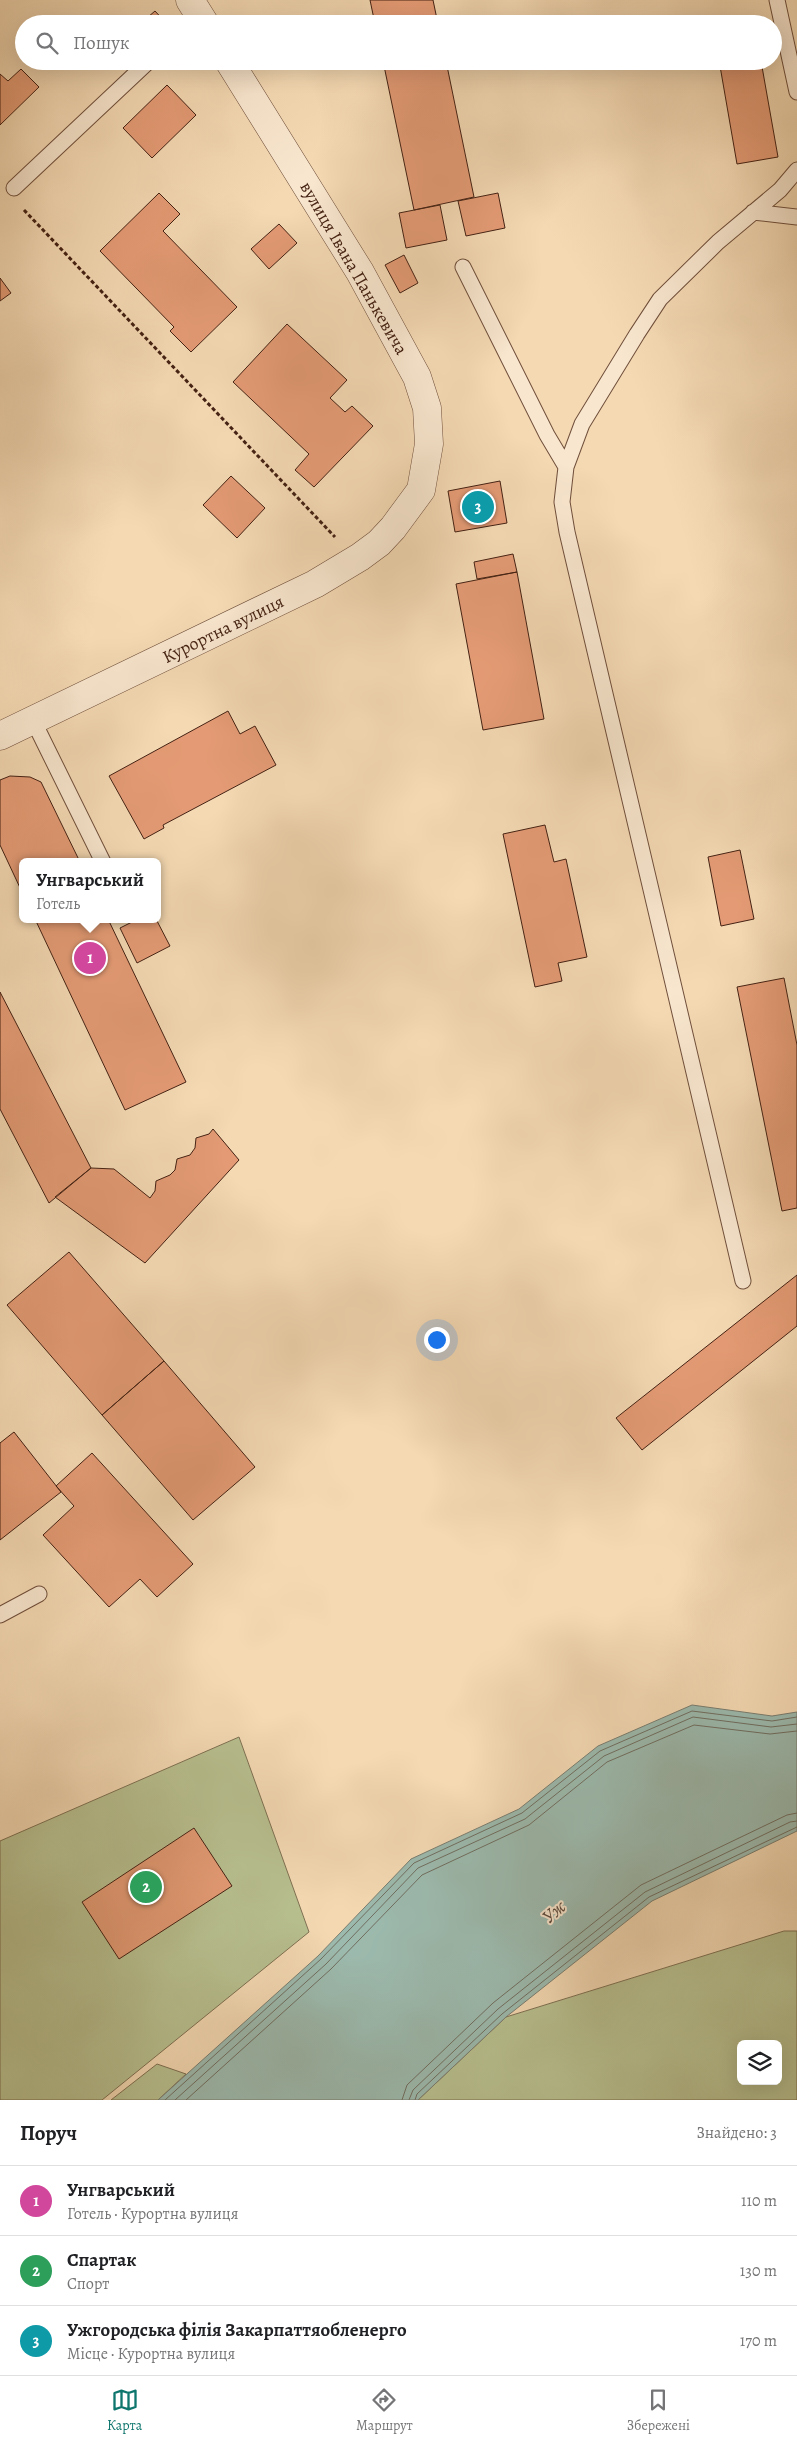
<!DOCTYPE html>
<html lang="uk">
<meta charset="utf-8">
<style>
body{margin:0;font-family:Alegreya,serif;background:#f6f6f6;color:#202124}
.controls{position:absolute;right:15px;bottom:15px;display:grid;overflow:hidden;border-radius:8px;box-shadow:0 5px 20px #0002}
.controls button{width:45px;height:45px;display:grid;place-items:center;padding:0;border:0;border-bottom:1px solid #e0e0e0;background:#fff;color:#202124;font:25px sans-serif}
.you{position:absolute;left:436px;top:1339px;width:18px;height:18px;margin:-12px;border:4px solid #fff;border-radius:50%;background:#1a73e8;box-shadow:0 0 0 8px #1a73e833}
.badge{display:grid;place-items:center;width:32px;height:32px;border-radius:50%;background:#0f766e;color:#fff;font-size:16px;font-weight:700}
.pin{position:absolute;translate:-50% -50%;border:2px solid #fff;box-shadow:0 1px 5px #0006}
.popup{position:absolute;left:19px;top:858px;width:142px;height:65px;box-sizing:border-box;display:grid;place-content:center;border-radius:8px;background:#fff;filter:drop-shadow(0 1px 4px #0005);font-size:16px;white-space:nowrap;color:#757577}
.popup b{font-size:19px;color:#202124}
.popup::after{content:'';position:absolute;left:50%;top:100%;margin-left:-10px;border:10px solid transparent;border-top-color:#fff}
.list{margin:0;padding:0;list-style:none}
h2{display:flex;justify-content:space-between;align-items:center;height:65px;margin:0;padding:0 20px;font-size:21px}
h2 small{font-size:16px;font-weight:400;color:#757577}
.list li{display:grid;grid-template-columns:32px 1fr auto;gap:15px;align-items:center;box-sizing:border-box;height:70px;padding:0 20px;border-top:1px solid #e0e0e0}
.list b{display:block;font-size:19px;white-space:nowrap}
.list p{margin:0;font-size:16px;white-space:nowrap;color:#757577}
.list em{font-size:16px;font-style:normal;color:#757577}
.icon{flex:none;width:28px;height:28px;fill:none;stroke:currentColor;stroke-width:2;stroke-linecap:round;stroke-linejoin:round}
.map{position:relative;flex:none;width:797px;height:2100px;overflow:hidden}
.search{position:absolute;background:#fff;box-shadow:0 5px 20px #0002;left:15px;right:15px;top:15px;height:55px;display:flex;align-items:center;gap:12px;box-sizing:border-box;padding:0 18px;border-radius:28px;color:#757577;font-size:19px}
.sheet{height:275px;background:#fff}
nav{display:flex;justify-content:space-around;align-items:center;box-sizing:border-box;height:70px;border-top:1px solid #e0e0e0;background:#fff;font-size:14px;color:#757577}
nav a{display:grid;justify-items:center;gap:2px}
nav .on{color:#0f766e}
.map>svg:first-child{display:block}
.green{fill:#b8c090;stroke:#7e7052;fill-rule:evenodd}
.water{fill:#9cbaae;stroke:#797d70}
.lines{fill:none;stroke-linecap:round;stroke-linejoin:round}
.shore{stroke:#706e60;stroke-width:1}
.building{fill:#e49b75;stroke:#442113}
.lane-casing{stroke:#704f3b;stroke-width:17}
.street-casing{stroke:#704f3b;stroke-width:29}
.path{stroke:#442113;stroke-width:3;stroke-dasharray:4 2.5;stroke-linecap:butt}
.lane{stroke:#f8e6ce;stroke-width:15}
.street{stroke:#f8e6ce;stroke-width:28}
.labels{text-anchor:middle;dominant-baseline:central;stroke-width:4;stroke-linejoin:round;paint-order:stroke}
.street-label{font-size:18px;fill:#442113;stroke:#f8e6ce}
.water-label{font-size:19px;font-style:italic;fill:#5a473a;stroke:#f8e6ce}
</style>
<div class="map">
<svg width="797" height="2100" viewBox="0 0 797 2100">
<rect width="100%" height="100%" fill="#f4d9b3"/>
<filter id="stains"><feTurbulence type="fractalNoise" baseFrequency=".004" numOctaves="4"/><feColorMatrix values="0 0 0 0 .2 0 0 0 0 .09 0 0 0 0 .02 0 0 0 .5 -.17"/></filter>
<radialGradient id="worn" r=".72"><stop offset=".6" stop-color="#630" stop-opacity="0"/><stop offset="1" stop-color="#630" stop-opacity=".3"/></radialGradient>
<path class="green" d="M239 1737 309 1932 102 2100H0V1841Z
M784 1931H797V2100H418L506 2017ZM741 2044H778V2081H741Z
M157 2064 186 2074 158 2100H111Z"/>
<path class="water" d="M692 1705 772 1716 797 1712V1831L652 1901 506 2017 418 2100H158L318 1956 411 1859 519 1809 598 1746Z"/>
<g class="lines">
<path class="shore" d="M165 2100 321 1959 414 1863 522 1813 600 1751 692 1711 772 1721 797 1717
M175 2100 326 1964 418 1868 525 1819 604 1756 693 1717 771 1727 797 1724
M186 2100 331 1969 422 1875 529 1825 607 1762 694 1725 770 1734 797 1731
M402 2100 407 2085 493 2003 641 1885 787 1815 797 1813
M409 2100 413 2090 498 2009 645 1892 790 1822 797 1821
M415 2100 417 2094 502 2014 649 1897 797 1827"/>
</g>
<path class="building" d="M370 0H433L438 24H375Z
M155 11 167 24H140Z
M383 61H446L474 197 414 210Z
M746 61H761L778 157 737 164 720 66Z
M21 69 39 87 0 125V74L8 81Z
M167 85 196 115 152 158 123 128Z
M159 193 180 214 163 231 237 307 191 352 170 331 174 327 100 251Z
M498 193 505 228 466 236 458 201Z
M440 205 447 240 406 248 399 213Z
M279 224 297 243 269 269 251 249Z
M404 255 418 283 400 293 385 265Z
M0 278 11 293 0 301Z
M287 324 347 380 330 398 345 412 352 406 373 426 314 487 295 470 309 454 233 382Z
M231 476 265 508 237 538 203 505Z
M500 481 507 523 455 532 448 491Z
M513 554 517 572 477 579 474 562Z
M517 572 544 719 483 730 456 584Z
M228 711 240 734 255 726 276 765 163 825 164 828 144 839 109 776Z
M10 776 30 777 41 782 80 862H22V892L0 845V780Z
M545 825 554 862 566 859 587 957 558 963 562 981 535 987 503 834Z
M740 850 754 919 721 926 708 857Z
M35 919H108L186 1082 125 1110Z
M138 919H156L170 946 137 963 120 928Z
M784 978 797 1045V1208L782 1211 737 987Z
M0 992 91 1168 49 1203 0 1109Z
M213 1129 239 1160 145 1263 55 1197 91 1168 114 1169 150 1198 155 1191 156 1181 170 1175 175 1170 177 1159 190 1155 195 1148 196 1138 209 1134Z
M69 1252 164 1361 102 1415 7 1305Z
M797 1275V1326L642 1450 616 1418Z
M164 1361 255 1467 193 1520 102 1415Z
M14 1432 61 1492 0 1540V1443Z
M92 1453 193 1564 157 1597 140 1579 109 1607 43 1535 74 1506 56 1486Z
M194 1828 232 1886 119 1959 82 1902Z"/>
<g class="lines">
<defs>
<path id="lane" d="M777 0 797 92
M14 188 149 61
M753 212 797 217
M463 267 547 435 566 467
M33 720 103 862
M743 1281 567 532 562 502 566 467 582 424 637 334 660 299 718 242 780 190 797 170
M0 1615 39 1594"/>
<path id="street" d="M190 0 205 24
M0 736 315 584 360 557 379 543 393 528 421 490 429 444 427 408 417 377 360 272 229 61"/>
</defs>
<use href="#lane" class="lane-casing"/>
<use href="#street" class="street-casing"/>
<path class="path" d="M24 210 335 537"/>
<use href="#lane" class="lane"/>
<use href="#street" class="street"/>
</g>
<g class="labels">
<g class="street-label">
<text transform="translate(354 268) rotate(60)">вулиця Івана Панькевича</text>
<text transform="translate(223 629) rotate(-26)">Курортна вулиця</text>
</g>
<g class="water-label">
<text transform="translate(554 1912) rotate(-41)">Уж</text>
</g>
</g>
<rect width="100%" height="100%" filter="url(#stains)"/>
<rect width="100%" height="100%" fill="url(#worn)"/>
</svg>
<div class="controls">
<button><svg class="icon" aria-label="layers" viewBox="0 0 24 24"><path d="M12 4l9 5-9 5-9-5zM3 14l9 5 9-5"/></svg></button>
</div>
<div class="you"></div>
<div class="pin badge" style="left:90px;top:958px;background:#d1479c">1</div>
<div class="popup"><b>Унгварський</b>Готель</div>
<div class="pin badge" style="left:146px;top:1887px;background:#2e9e5b">2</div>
<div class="pin badge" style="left:478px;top:507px;background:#0f9aa8">3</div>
<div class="search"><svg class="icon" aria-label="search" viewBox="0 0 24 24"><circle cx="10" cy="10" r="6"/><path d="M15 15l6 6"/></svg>Пошук</div>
</div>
<section class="sheet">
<h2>Поруч<small>Знайдено: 3</small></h2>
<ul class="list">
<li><span class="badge" style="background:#d1479c">1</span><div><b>Унгварський</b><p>Готель · Курортна вулиця</p></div><em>110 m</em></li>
<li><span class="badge" style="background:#2e9e5b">2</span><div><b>Спартак</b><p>Спорт</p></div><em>130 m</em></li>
<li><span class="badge" style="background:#0f9aa8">3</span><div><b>Ужгородська філія Закарпаттяобленерго</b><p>Місце · Курортна вулиця</p></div><em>170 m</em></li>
</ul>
</section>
<nav>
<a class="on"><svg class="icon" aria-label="map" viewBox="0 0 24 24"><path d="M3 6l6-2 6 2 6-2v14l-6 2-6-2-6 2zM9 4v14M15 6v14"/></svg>Карта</a>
<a><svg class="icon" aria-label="directions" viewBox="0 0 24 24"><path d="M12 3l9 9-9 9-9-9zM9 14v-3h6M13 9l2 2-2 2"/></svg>Маршрут</a>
<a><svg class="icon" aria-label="saved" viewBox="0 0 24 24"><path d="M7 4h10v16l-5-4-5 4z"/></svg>Збережені</a>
</nav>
